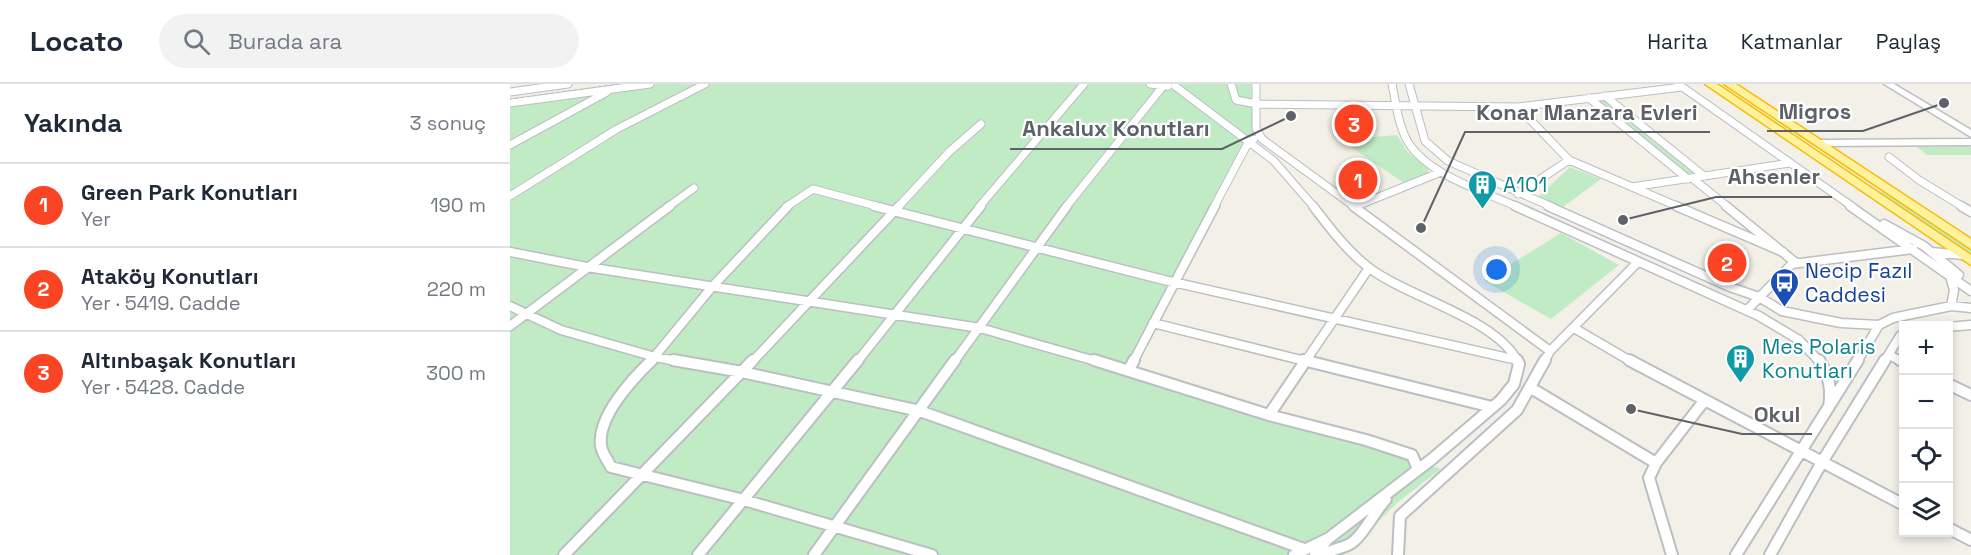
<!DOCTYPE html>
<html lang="tr">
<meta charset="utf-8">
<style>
body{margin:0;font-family:"Space Grotesk",sans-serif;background:#f2f2f3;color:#1f2937}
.controls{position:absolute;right:18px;bottom:18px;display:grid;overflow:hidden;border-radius:0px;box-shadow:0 3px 9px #0003}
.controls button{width:54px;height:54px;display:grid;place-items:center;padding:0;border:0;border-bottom:2px solid #e0e1e3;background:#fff;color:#1f2937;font:30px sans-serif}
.you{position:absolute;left:987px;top:186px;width:21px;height:21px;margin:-15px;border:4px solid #fff;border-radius:50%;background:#1a73e8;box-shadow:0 0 0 9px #1a73e833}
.badge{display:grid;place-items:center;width:39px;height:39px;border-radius:50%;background:#fa4424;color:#fff;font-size:20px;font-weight:700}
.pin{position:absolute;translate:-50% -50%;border:3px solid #fff;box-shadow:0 2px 6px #0006}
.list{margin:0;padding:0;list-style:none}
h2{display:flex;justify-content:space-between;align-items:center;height:78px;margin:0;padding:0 24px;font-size:26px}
h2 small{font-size:20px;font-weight:400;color:#747a83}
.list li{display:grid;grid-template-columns:39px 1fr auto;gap:18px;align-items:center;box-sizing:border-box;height:84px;padding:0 24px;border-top:2px solid #e0e1e3}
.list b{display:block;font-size:22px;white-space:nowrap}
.list p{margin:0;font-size:20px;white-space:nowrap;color:#747a83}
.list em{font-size:20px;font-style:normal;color:#747a83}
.icon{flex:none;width:33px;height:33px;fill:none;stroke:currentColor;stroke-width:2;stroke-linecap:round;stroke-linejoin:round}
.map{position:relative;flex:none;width:1461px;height:471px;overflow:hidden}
header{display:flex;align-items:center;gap:36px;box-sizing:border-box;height:84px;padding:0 30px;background:#fff;border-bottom:2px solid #e0e1e3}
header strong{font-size:28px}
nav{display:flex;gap:33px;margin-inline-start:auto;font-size:21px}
.search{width:420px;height:54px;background:#f2f2f3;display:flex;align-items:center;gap:15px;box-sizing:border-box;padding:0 21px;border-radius:33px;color:#747a83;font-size:22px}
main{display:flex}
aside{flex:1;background:#fff}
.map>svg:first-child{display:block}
.green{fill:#c1ebc4}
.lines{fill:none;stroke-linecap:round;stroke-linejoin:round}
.minor-far2-casing{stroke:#bbbec3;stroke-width:9}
.minor-far1-casing{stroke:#bbbec3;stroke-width:11}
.minor-casing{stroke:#bbbec3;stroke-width:14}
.tertiary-casing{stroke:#bbbec3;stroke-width:3}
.trunk-casing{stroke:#f8bc00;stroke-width:3}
.minor-far2{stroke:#fff;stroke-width:7}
.minor-far1{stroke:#fff;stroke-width:8}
.minor{stroke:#fff;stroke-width:10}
.tertiary{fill:#fff;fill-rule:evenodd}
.trunk{fill:#fff29f;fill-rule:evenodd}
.rail{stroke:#b8b9b9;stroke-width:1.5;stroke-dasharray:1 5;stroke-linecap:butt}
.labels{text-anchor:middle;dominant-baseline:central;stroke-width:4.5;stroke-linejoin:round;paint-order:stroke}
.culture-label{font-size:21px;fill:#0d838f;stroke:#fff;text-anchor:start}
.transit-label{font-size:21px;fill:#164399;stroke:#fff;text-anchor:start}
.leader{fill:none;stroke:#5e6268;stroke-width:2}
.callout-dot{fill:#5e6268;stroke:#fff;stroke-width:2}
.callout-label{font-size:22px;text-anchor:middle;font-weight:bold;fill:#5e6268;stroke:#fff;stroke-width:4.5;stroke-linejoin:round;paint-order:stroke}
</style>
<header>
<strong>Locato</strong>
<div class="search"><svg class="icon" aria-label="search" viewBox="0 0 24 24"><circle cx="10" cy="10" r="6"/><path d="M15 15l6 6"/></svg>Burada ara</div>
<nav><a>Harita</a><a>Katmanlar</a><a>Paylaş</a></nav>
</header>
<main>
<aside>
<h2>Yakında<small>3 sonuç</small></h2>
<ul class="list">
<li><span class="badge">1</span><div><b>Green Park Konutları</b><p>Yer</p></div><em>190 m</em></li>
<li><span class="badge">2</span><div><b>Ataköy Konutları</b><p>Yer · 5419. Cadde</p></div><em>220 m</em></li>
<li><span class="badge">3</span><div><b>Altınbaşak Konutları</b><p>Yer · 5428. Cadde</p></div><em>300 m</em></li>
</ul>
</aside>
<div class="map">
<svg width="1461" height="471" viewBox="0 0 1461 471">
<rect width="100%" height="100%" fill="#f2f0e7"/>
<path class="green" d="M123 0H741L743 50 619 286 931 385 888 418 834 471H0V17Z
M1097 16 1187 91 1178 92 1087 18Z
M887 51 897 67 918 85 919 90 894 99 831 56Z
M1454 62 1461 63V71H1417L1407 63Z
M1060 83 1091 95 1050 125 1026 115Z
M1374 108 1461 166V171L1368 109Z
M1051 149 1109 181 1041 235 974 197Z"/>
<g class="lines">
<defs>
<path id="minor-far2" d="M640 0 658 2
M721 0 726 16 747 20 1008 23 1172 3
M746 0V44L752 55 845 123
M882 0C886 19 888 41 898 58 918 91 975 108 1008 123
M899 0 915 57 938 77 1042 123
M1168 0 1343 123
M665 2 764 77 804 123
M0 8 58 0
M1095 12 1194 92
M1079 14 1178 95
M0 19 140 0
M1008 23 1059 76 1169 123
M0 61 97 8
M1379 73 1409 96 1453 123
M1182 94 1218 123
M1122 103 1280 79
M1008 110 1059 76
M0 112 107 45 195 0
M158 123 184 104
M276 123 303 105 370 123
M388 123 439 68 471 40
M469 123 574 0
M556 123 654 1
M704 123 739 57 744 55
M844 123 931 88"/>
<path id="minor-far1" d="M364 122 654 196 1007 276
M803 122C820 144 836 166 858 183 898 214 986 234 1008 278
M843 122 1040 267
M1005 122 1249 232 1289 256 1310 278
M1038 122 1220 203 1249 213 1272 227 1331 239 1369 241 1383 234 1441 222 1461 224
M1166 122 1273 168
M1216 122 1286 179
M1340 122 1461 207
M1451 122 1461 128
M844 123 847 122
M1374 140 1414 162 1449 191
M0 168 77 183 470 244 589 278
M1422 168 1453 171
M1440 192 1444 206 1441 222
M0 222 51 246 145 273 172 278
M1237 226 1282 180 1403 165
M643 239 799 278
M0 242 160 122
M1438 243 1461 241
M1064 244 1122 278
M1379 271 1393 278
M140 278 202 203 278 122
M242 278 389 122
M347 278 471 122
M444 278 557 122
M623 278 705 122
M795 278 859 184
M1034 278 1040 267 1128 178
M1347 278 1369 241
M1374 278 1390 252 1394 250"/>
<path id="minor" d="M142 276C122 295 87 333 91 362 92 369 98 377 101 383L234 416 422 471
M163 276 232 288 410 327 794 465
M584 276 759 331 856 356 902 371 908 385
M793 276 982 323
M1119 276 1394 421
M1309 276C1319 292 1322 305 1319 323
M1390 276 1394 278
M619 286 624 276
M1438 300 1461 311
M1021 304 1146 379
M759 331 796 276
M1438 444 1461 456
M54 471 243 276
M188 471 348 276
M304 471 445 276
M784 471 819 454 922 375 991 316 1004 300 1009 280 1007 276
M805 471 817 456
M815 471C823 463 836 465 844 457 855 448 865 427 876 415
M888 471 890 432 1007 326 1035 276
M1162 471 1139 394 1146 379 1194 317
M1226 471 1348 276
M1260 471 1312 378 1375 276"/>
<path id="tertiary" d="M1374 0H1384L1461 46V53Z
M1461 55V61L1309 62 1304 59 1309 56Z"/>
<path id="trunk" d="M1195 0H1207L1461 171V181Z
M1214 0H1226L1461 155V165Z"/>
</defs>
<use href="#minor-far2" class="minor-far2-casing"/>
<use href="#minor-far1" class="minor-far1-casing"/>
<use href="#minor" class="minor-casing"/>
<use href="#tertiary" class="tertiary-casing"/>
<use href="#trunk" class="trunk-casing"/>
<use href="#minor-far2" class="minor-far2"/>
<use href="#minor-far1" class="minor-far1"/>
<use href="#minor" class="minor"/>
<use href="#tertiary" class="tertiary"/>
<use href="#trunk" class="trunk"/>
<path class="rail" d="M0 15 108 0"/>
</g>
<defs>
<symbol id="building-pin" viewBox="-11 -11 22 30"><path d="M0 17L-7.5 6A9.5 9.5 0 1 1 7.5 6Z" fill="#0f9aa8" stroke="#fff"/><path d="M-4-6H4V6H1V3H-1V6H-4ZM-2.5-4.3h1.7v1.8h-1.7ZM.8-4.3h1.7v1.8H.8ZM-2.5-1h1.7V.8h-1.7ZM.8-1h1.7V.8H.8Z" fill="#fff"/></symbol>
<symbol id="bus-pin" viewBox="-11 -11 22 30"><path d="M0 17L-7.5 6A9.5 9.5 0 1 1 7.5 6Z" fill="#1a4fb4" stroke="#fff"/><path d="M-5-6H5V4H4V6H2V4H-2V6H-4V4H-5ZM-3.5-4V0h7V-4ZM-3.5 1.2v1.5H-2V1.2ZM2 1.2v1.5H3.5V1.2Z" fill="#fff"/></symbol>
</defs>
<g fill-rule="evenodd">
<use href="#building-pin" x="956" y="84" width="33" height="45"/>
<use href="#bus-pin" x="1258" y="182" width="33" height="45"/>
<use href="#building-pin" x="1214" y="258" width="33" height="45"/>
</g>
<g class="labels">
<g class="culture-label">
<text x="993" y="100">A101</text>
<text x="1252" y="262">Mes Polaris<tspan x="1252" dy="24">Konutları</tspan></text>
</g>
<g class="transit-label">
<text x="1295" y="186">Necip Fazıl<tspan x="1295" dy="24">Caddesi</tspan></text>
</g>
</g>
<path class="leader" d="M1434 19L1353 47H1257M911 144L955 48H1200M781 32L712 65H500M1113 136L1206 113H1322M1121 325L1232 350H1302"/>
<g class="callout-dot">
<circle cx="1434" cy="19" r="6"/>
<circle cx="911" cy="144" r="6"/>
<circle cx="781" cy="32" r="6"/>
<circle cx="1113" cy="136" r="6"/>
<circle cx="1121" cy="325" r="6"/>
</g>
<g class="callout-label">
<text x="1305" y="35">Migros</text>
<text x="1077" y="36">Konar Manzara Evleri</text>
<text x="606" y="52">Ankalux Konutları</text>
<text x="1264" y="100">Ahsenler</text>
<text x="1267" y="338">Okul</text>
</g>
</svg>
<div class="controls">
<button>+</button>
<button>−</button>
<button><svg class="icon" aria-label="locate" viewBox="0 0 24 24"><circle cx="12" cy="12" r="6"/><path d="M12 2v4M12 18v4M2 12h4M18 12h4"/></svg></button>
<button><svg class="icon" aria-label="layers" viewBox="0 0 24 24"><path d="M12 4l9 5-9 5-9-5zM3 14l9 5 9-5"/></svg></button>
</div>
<div class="you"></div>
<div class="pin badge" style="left:848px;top:96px">1</div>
<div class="pin badge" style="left:1217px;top:179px">2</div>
<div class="pin badge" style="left:844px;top:40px">3</div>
</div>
</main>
